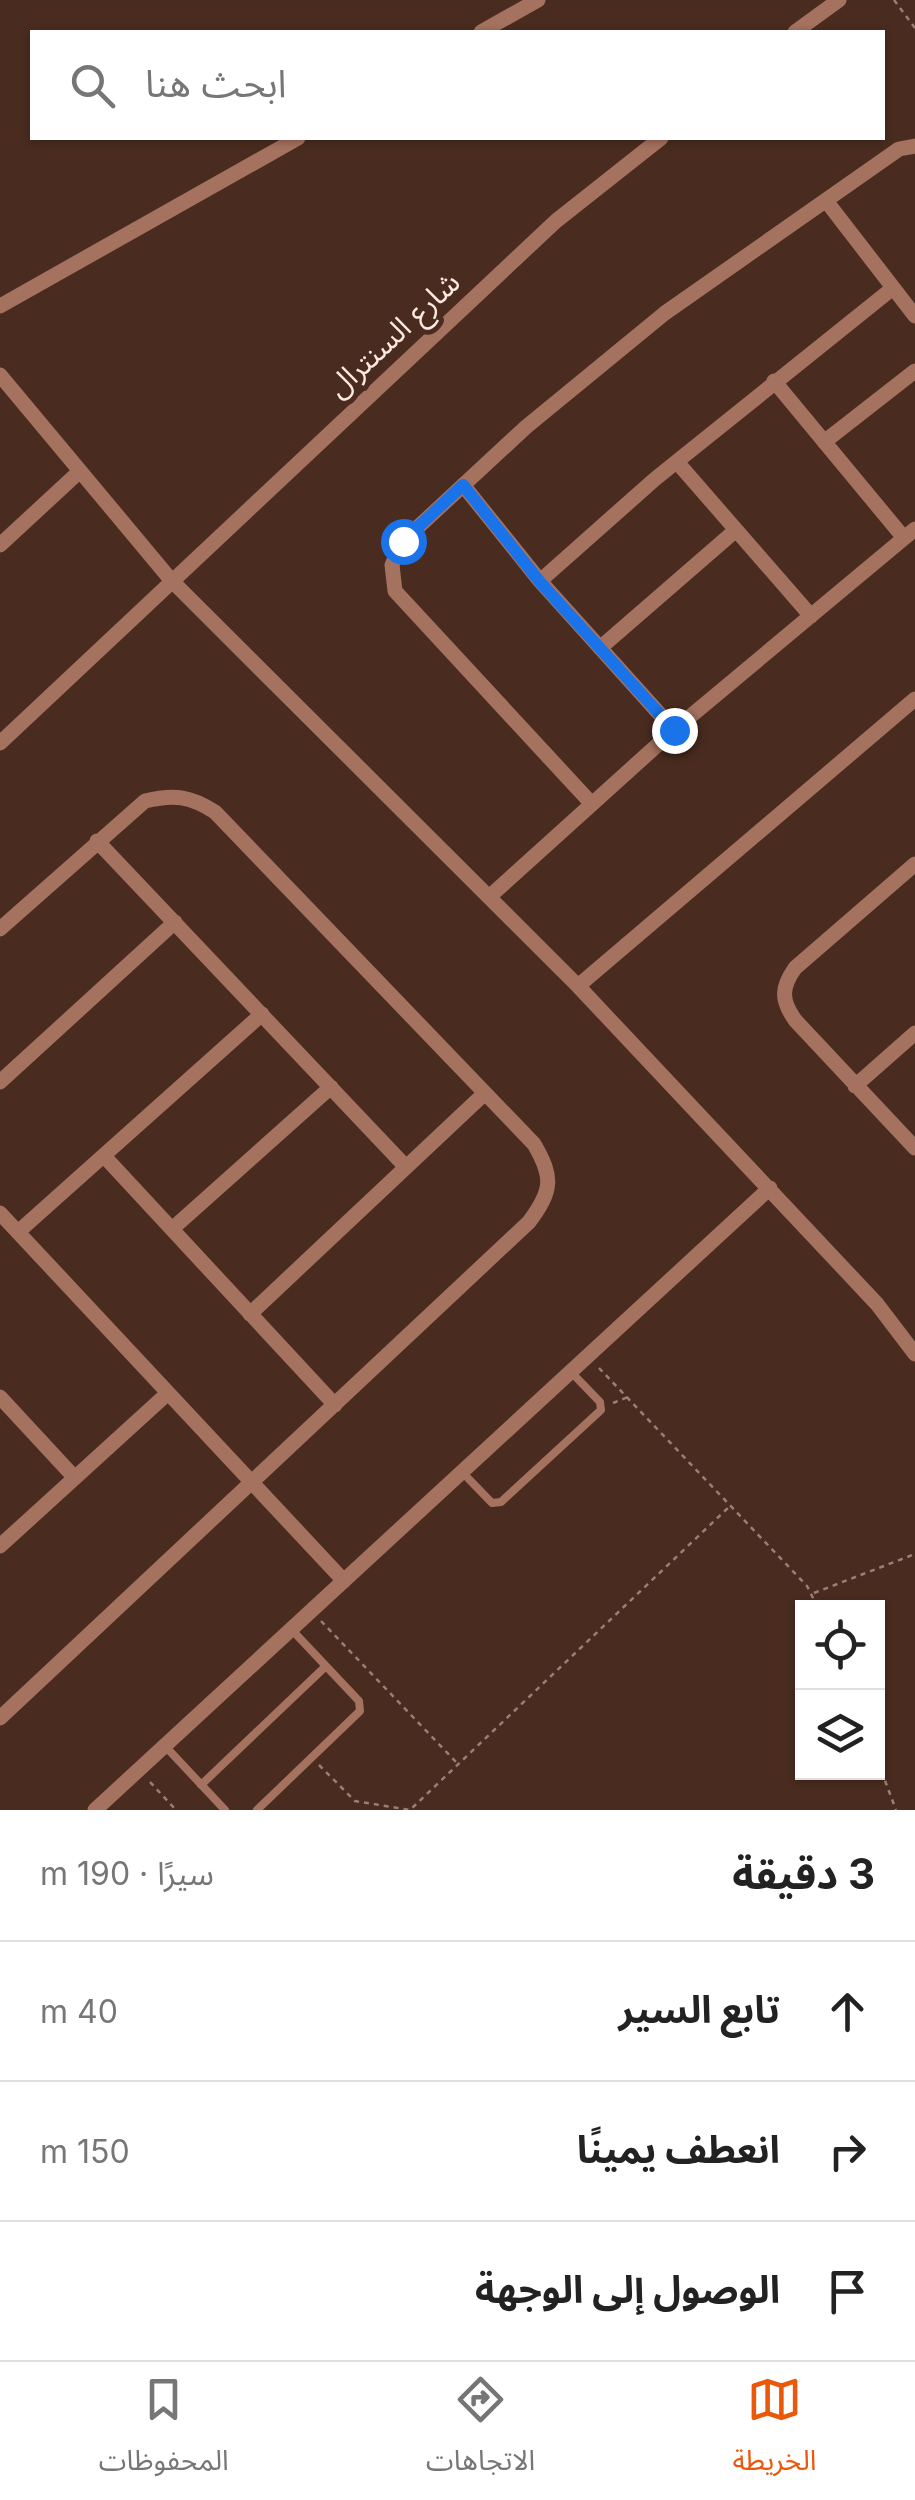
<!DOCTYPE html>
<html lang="ar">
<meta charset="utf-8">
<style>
body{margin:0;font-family:Inter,"Noto Sans Arabic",sans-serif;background:#f2f2f2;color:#222;direction:rtl}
.controls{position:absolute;right:30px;bottom:30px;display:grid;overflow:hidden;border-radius:0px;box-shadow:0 2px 8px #0004}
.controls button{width:90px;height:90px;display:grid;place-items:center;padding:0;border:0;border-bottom:2px solid #e0e0e0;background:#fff;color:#222;font:50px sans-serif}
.stop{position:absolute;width:30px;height:30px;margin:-22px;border:8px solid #1a73e8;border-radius:50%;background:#fff}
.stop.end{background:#1a73e8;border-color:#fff;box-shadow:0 2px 10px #0008}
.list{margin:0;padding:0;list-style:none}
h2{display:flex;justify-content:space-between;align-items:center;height:130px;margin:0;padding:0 40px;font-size:42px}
h2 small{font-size:32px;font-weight:400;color:#767676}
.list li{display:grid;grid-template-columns:65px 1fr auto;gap:30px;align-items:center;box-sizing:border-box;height:140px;padding:0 40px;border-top:2px solid #e0e0e0}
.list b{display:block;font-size:38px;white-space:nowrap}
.list em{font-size:32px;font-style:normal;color:#767676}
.icon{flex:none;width:55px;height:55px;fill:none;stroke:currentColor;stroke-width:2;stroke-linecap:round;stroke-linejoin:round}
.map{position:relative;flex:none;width:915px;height:1810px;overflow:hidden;direction:ltr}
.search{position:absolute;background:#fff;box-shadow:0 2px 8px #0004;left:30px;right:30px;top:30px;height:110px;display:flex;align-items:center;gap:25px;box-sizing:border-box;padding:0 35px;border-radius:0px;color:#767676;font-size:38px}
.sheet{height:550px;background:#fff}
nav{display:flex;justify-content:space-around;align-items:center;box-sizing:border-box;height:140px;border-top:2px solid #e0e0e0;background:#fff;font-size:28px;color:#767676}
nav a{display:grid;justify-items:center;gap:5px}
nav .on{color:#ea580c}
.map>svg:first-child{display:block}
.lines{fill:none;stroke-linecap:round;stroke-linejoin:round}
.path{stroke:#998076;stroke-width:2.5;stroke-dasharray:5 5;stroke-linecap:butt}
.lane{stroke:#a5725f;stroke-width:8}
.street{stroke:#a5725f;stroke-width:15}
.route{stroke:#1a73e8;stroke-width:12}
.labels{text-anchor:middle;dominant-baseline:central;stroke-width:10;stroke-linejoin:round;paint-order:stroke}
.street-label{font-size:30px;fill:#fde9e1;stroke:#492c1f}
</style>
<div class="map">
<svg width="915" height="1810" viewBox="0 0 915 1810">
<rect width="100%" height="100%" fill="#492c1f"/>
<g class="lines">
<path class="path" d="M894 0 915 28
M599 1368 807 1586 818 1608
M613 1403 628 1397
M814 1593 915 1554
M321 1621 457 1763
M878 1762 896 1810
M319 1765 355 1801 410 1810 730 1506
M150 1782 176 1810"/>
<path class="lane" d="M462 1472 492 1503 501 1502 601 1410 600 1402 571 1372
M165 1746 225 1810
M201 1785 326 1666
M257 1810 360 1711 359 1701 291 1629"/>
<path class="street" d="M481 32 538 0
M795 32 839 0
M827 202 915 316
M0 306 298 138
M0 375 171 580 578 986 877 1304 915 1354
M774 381 904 538
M824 442 915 371
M677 462 811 616
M463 485 540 581 674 730
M0 545 80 471
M540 581 655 479 893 288
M600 648 736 530
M0 743 556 221 661 138
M591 803 395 591 392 565 403 541 526 427 665 313 899 149 915 146
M97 841 406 1167
M915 864 795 968C781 988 781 1000 795 1020L915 1148
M489 897 674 730 915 529
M0 929 145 801C174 794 190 796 215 812L534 1144C554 1178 552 1191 529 1222L0 1718
M578 986 915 699
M0 1082 175 922
M855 1086 915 1033
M104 1156 335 1405
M0 1213 344 1581
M172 1229 331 1087
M18 1232 262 1014
M250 1314 485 1093
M0 1397 75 1478
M0 1546 168 1393
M95 1810 770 1188"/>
</g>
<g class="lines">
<path class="route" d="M403 541 463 485 540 582 674 730"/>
</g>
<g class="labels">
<g class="street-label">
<text transform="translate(393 334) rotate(-43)">شارع السنترال</text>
</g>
</g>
</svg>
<div class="controls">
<button><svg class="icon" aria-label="locate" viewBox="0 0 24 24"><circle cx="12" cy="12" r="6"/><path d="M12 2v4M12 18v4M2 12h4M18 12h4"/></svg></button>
<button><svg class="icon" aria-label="layers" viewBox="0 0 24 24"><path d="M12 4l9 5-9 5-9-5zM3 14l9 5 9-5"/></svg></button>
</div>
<div class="stop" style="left:403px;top:541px"></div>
<div class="stop end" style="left:674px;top:730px"></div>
<div class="search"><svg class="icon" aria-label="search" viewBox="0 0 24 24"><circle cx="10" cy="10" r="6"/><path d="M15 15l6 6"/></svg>ابحث هنا</div>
</div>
<section class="sheet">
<h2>3 دقيقة<small>سيرًا · 190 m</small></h2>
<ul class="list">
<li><svg class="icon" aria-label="ahead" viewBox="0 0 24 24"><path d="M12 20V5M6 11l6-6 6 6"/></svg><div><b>تابع السير</b></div><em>40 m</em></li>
<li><svg class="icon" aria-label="right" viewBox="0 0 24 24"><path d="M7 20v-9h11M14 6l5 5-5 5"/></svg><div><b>انعطف يمينًا</b></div><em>150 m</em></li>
<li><svg class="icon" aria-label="arrive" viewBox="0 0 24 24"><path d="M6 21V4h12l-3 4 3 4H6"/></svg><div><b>الوصول إلى الوجهة</b></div></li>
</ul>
</section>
<nav>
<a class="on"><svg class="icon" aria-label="map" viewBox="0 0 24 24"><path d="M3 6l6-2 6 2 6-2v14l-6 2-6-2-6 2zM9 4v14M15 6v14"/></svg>الخريطة</a>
<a><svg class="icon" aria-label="directions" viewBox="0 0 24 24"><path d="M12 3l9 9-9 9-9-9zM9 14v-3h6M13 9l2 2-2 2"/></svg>الاتجاهات</a>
<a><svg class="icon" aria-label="saved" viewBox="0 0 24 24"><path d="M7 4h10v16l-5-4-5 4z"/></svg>المحفوظات</a>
</nav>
